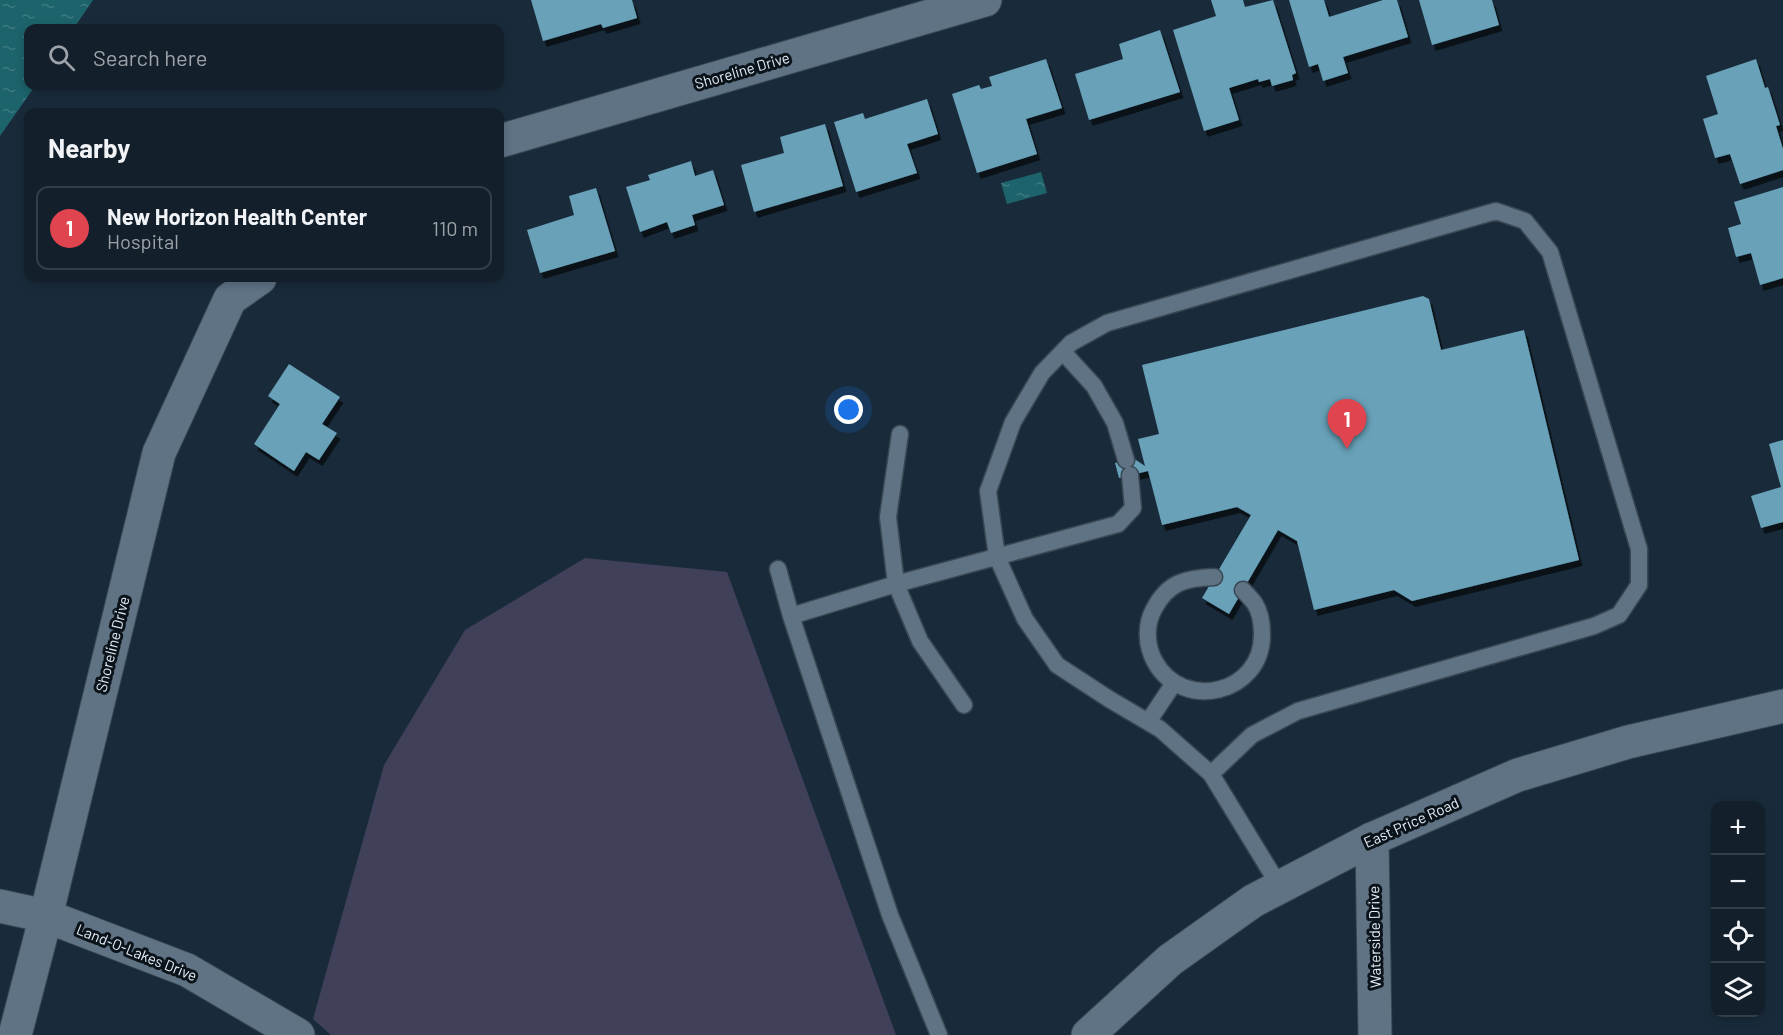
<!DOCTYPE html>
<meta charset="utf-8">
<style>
body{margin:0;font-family:Barlow,sans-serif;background:#1c2834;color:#f1f3f6}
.controls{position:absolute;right:18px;bottom:18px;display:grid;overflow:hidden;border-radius:12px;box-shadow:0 3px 9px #0003}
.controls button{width:54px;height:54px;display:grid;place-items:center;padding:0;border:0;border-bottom:2px solid #323e48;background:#13202c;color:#f1f3f6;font:30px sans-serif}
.you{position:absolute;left:849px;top:410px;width:21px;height:21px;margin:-15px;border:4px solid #fff;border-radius:50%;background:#1a73e8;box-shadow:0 0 0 9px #1a73e833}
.badge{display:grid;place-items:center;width:39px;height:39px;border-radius:50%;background:#57d570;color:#fff;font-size:20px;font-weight:700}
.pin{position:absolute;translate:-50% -50px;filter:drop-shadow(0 2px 3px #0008)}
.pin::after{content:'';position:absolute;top:32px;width:21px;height:18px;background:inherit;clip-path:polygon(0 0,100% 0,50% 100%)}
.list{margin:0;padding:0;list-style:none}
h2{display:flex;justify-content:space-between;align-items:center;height:78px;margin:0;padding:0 24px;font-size:26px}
h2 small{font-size:20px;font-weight:400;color:#9da3a9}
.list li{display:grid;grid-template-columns:39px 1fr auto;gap:18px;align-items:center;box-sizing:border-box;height:84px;margin:0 12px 12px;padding:0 12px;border:2px solid #323e48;border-radius:12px}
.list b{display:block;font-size:22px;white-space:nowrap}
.list p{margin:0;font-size:20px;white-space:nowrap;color:#9da3a9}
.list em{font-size:20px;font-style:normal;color:#9da3a9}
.icon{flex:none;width:33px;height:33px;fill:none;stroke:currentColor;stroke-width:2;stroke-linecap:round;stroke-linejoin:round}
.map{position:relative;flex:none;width:1783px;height:1035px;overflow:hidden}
.search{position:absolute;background:#13202c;box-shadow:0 3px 9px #0003;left:24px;top:24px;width:480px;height:66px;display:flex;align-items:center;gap:15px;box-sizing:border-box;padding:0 21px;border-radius:12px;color:#9da3a9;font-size:22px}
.panel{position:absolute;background:#13202c;box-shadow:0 3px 9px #0003;left:24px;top:108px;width:480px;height:174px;border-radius:12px}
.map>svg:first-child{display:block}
.green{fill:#40405a}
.water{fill:url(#water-ripples)}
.building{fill:#68a1b8;filter:url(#shadow)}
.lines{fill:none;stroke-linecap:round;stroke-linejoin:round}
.service-casing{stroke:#394754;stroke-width:19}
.minor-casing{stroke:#394754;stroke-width:35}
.secondary-casing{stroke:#394754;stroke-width:35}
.service{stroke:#5f7385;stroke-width:16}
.minor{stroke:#5f7385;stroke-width:33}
.secondary{stroke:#5f7385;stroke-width:33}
.labels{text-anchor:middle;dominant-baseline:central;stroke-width:6;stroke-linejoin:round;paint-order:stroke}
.street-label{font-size:15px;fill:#e2edf7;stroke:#0b131a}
</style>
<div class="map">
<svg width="1783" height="1035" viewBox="0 0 1783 1035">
<defs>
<pattern id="water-ripples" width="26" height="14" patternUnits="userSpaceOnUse" patternTransform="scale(1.5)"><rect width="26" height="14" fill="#1d636b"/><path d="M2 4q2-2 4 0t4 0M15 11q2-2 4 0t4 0" fill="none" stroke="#3e7a81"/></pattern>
<filter id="shadow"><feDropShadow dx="3.5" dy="6" stdDeviation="0" flood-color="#0009"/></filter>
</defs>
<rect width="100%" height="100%" fill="#192b3a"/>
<path class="green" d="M585 558 727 572 896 1035H331L313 1019 384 765 465 630Z"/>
<path class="water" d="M0 0H93L74 28H28V86H35L0 136Z
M1041 172 1047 193 1007 204 1001 183Z"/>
<path class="building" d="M531 0H632L637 18 603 28 601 24 543 41Z
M1211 0H1243L1245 7 1273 0 1296 73 1292 75 1293 80 1272 86 1270 79 1259 82 1258 79 1229 88 1239 120 1204 131 1173 30 1216 16Z
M1289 0H1324L1329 17 1383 0H1397L1408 37 1343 57 1348 73 1323 81 1318 64 1309 67Z
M1419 0H1492L1499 25 1432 45Z
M1160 30 1180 92 1089 120 1075 74 1123 59 1119 44Z
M1046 59 1062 108 1026 119 1037 154 977 173 952 94 979 85 981 89 992 86 989 77Z
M1756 59 1765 88 1768 87 1780 125 1776 126 1783 149V170L1740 184 1730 154 1715 158 1703 119 1718 114 1706 76Z
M927 99 938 134 907 144 917 173 856 192 834 122 863 113 865 119Z
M825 124 843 186 754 212 741 165 784 153 780 137Z
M691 161 695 176 713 170 724 205 692 215 695 225 671 233 667 222 640 232 626 187 650 180 648 175Z
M1783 187V278L1760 285 1751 253 1736 257 1728 228 1741 224 1734 202Z
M596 188 615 251 540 273 527 230 574 215 569 196Z
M1423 296 1429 299 1441 350 1524 330 1579 560 1412 601 1394 590 1314 610 1297 541 1278 530 1229 614 1202 598 1251 515 1237 507 1162 525 1148 471 1119 478 1115 463 1133 458 1145 466 1138 439 1159 434 1142 365Z
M289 364 340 397 322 424 337 433 319 460 306 452 294 471 254 444 280 404 268 396Z
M1783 440V522L1761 528 1751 496 1781 487 1769 444Z"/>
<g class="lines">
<defs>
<path id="service" d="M1063 352 1094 386 1115 423 1126 460
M900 434 888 517 896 584 920 641 964 705
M778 569 791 616 890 915 939 1035
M1214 577C1186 578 1168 582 1154 609 1145 625 1146 646 1155 662 1183 712 1262 694 1262 635 1262 624 1261 613 1255 604 1252 599 1247 595 1243 590
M791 616 896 584 1118 524 1133 508 1130 475
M1148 722 1174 683
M1211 774 1252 735 1298 711 1594 626 1619 615 1639 585V549L1550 252 1525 221 1496 211 1107 323 1071 343 1042 373 1013 422 988 491 997 557 1025 619 1057 665 1109 699 1160 729 1211 774 1280 887"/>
<path id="minor" d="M500 141 985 0
M1372 839 1375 1035
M0 906 46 916 187 970 298 1035
M15 1035 46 916 159 453 230 299 260 278"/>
<path id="secondary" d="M1088 1035 1170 960 1253 901 1372 839 1518 775 1628 742 1783 706"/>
</defs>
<use href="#service" class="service-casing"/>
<use href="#minor" class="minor-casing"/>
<use href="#secondary" class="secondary-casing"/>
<use href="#service" class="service"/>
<use href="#minor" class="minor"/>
<use href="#secondary" class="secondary"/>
</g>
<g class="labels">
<g class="street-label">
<text transform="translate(742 70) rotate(-16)">Shoreline Drive</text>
<text transform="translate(112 644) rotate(-76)">Shoreline Drive</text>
<text transform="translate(1411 822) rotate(-24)">East Price Road</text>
<text transform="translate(1374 937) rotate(-91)">Waterside Drive</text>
<text transform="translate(137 952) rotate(22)">Land-O-Lakes Drive</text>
</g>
</g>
</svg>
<div class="controls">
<button>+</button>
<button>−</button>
<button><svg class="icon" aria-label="locate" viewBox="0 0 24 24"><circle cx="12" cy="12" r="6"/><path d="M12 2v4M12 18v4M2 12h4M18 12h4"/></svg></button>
<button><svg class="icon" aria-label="layers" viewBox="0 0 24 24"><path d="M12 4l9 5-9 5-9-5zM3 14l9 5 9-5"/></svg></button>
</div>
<div class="you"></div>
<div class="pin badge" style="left:1347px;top:449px;background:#e0444e">1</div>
<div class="search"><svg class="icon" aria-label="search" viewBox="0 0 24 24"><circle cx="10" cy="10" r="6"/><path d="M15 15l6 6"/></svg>Search here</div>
<section class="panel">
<h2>Nearby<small></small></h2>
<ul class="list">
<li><span class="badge" style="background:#e0444e">1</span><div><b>New Horizon Health Center</b><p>Hospital</p></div><em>110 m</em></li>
</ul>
</section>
</div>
